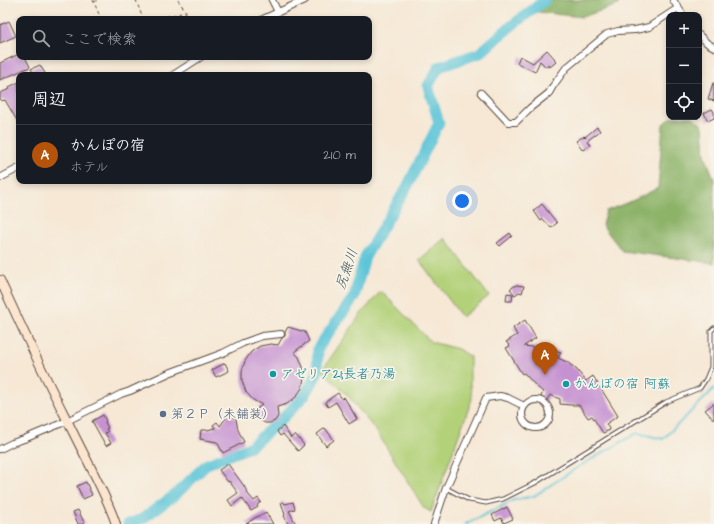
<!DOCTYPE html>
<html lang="ja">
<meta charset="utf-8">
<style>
body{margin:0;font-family:"Architects Daughter","Klee One",sans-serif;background:#242831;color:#f1f3f6}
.controls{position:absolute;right:12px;top:12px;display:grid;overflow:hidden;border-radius:8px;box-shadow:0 2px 6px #0003}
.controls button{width:36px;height:36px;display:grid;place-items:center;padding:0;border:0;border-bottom:1px solid #363941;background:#171b24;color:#f1f3f6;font:20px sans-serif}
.you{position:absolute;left:462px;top:201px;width:14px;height:14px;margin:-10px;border:3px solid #fff;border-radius:50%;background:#1a73e8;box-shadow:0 0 0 6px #1a73e833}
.badge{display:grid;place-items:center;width:26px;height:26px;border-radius:50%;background:#b45309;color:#fff;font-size:13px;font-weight:700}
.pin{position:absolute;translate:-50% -33px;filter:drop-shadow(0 1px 2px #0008)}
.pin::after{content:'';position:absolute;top:21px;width:14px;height:12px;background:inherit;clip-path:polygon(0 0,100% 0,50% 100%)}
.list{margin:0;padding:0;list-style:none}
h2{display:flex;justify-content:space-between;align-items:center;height:52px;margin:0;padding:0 16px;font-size:17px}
h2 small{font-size:13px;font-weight:400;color:#9ea1a6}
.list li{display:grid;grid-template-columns:26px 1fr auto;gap:12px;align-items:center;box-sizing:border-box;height:60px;padding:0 16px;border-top:1px solid #363941}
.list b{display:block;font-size:15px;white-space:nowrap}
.list p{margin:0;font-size:13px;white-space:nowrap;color:#9ea1a6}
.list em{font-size:13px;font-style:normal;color:#9ea1a6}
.icon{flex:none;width:22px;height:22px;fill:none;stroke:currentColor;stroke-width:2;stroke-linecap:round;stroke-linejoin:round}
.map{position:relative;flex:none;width:714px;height:524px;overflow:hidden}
.search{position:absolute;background:#171b24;box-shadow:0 2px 6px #0003;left:16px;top:16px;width:356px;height:44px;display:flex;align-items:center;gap:10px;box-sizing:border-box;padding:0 14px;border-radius:8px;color:#9ea1a6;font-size:15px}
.panel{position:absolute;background:#171b24;box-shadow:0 2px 6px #0003;left:16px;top:72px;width:356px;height:112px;border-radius:8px}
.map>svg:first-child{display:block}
.green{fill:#b2d179;stroke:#767e4c}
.forest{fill:#8db369;stroke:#646e44}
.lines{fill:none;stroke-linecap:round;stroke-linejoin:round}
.stream{stroke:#5cc5d8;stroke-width:2}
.river{stroke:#5cc5d8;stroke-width:11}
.building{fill:#c591d1}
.lane-casing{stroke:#574639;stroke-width:5}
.street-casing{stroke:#574639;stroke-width:8}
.secondary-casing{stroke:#574639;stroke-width:10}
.path{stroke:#574639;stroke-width:1;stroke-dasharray:3 3;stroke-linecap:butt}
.lane{stroke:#fff;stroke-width:3}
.street{stroke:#fff;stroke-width:6}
.secondary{stroke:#fbe5cf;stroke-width:8}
.culture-dot{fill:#0f9aa8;stroke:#f7f3e8;stroke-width:1.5}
.service-dot{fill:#5c6f8a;stroke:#f7f3e8;stroke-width:1.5}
.labels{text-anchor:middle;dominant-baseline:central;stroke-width:3.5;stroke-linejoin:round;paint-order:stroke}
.culture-label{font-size:13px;fill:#0d838f;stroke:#f7f3e8;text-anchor:start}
.service-label{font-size:13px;fill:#4e5e75;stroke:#f7f3e8;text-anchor:start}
.water-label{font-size:14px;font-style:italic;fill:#455856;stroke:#f7f3e8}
</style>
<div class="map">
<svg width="714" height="524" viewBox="0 0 714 524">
<rect width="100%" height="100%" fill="#f7f3e8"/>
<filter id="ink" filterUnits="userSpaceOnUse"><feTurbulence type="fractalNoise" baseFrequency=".025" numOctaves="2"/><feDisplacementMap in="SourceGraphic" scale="8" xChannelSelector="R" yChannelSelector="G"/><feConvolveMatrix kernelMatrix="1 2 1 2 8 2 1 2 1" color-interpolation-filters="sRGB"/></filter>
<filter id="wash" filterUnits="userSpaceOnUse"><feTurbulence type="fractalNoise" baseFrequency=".012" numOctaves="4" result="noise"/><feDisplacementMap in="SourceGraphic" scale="16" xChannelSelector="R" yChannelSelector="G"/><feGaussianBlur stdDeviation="0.9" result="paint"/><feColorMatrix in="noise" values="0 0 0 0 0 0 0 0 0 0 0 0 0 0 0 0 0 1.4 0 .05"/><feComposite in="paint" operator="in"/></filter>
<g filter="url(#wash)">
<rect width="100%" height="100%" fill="#f6e8d5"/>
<path class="green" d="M445 238 489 296 462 317 419 260Z
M381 291 431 342 458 349 470 357V384L472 399 431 512 424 508 377 432 349 397 322 370 361 314Z"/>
<path class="forest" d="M537 0H617L618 5 582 17 538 12Z
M672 117H693L703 126 705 155 714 179V263L622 251 602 225 606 211 634 200 658 188 663 124Z"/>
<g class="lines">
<path class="stream" d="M466 524 514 500 534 496 578 467 637 433 663 439 708 395 714 388"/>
<path class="river" d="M128 524 142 519 175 495 207 464 250 447 282 419 305 395 317 374 318 348 354 297 365 257 407 187 439 123 428 86 439 67 480 53 505 31 545 0"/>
</g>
<g id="blocks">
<path class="building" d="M9 21 16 36 0 43V25Z
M547 50 555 59 554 60 556 62 550 67 549 65 546 67 540 61 535 72 517 63 520 56 533 63Z
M19 54V57H25L30 67 0 80V63Z
M40 65 46 75H35L31 69Z
M19 82V124L5 100 1 101 0 98V93L10 89 9 87Z
M713 83H714V101L708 99Z
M712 109 714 112V118L708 121 704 113Z
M597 127 600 131 587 141 590 145 583 150 576 141 584 136 585 137Z
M542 204 557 223 551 228 543 219 541 221 534 211Z
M510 233 512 236 500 246 497 243Z
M516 285 524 286 522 293 519 292 515 295 510 289Z
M507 293 513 294 512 301H506Z
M525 320 536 338 524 346 554 350 561 352 558 358 567 362 576 369 586 381 593 376 618 416 606 424 610 430 603 433 592 416 588 418 579 405H570L560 404V399L550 395 546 402 540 399 543 392 536 386 524 373 522 374 506 348 510 346 506 342 517 335 513 328Z
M288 327 305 332 309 341 294 352 299 357 303 367 304 378 302 388 296 397 287 404 277 407 278 416 275 421 270 423H265L258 419 257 415V409L262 405 253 400 246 392 242 381V371L245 361 251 352 260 346 271 344 278 345 282 338 285 336V332Z
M225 363 229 371 216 377 212 370Z
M338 393 342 399 344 397 357 419 349 424 336 402 328 407 325 402Z
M714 403V420L705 410Z
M229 414 236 419 238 430 244 442 223 453 217 442 200 439 201 430H207L215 428 213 425 217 422 220 426Z
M103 415 106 421 105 422 108 428 106 429 108 432 105 433 111 443 106 446 92 421Z
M283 426 291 438 295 434 304 445 298 451 283 434 280 436 277 431Z
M325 428 334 440 326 446 317 434Z
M228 464 244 486 248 494 254 501 258 498 261 502 257 505 258 507 251 511 242 498 232 506 228 500 238 493 229 481 228 482 219 470Z
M86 482 92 495 83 499 77 486Z
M281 502H283L285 504 293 502 295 509 289 511 296 524H288L284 516 285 515Z
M507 507 513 519 504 523 501 518 495 521 492 515Z
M78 510 85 524H78L73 512Z
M266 512 273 524H246L255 518Z"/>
</g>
</g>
<g filter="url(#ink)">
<use href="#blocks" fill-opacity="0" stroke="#574639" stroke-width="1"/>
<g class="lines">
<defs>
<path id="lane" d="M446 488 469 500 486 503 503 499 535 483 666 402 700 388 706 379 711 367V331L714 328"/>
<path id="street" d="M272 0 278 12
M673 0 683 15
M263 19 305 0
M699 35 707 43 714 47
M173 75 201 57
M481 93 508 122H516L530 108 549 93 553 86 566 68 607 34 618 31 635 30 649 27 678 8
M0 178 19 168
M522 414a14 14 0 1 1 28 0a14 14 0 1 1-28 0Z
M0 449 12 443 24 439 67 421 121 394 130 391 169 373 223 353 243 343 262 336 281 334
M434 524 446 488 486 398 500 396 508 398 524 406"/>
<path id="secondary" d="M0 280C22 328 44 375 68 422 84 456 104 489 116 524"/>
</defs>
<use href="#lane" class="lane-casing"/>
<use href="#street" class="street-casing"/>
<use href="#secondary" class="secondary-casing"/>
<path class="path" d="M93 0 101 19
M136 0 143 19
M178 0 191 19
M94 2 98 0
M155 19 186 12"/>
<use href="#lane" class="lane"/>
<use href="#street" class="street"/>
<use href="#secondary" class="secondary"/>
</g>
</g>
<g class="culture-dot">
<circle cx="273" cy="374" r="4"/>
<circle cx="566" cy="384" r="4"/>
</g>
<circle class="service-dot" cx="163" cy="414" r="4"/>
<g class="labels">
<g class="culture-label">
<text x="281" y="374">アゼリア21;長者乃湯</text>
<text x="574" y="384">かんぽの宿 阿蘇</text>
</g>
<g class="service-label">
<text x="171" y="414">第２Ｐ（未舗装）</text>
</g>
<g class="water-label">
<text transform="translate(347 269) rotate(-71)">尻無川</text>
</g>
</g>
</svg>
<div class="controls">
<button>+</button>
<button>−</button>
<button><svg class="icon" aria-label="locate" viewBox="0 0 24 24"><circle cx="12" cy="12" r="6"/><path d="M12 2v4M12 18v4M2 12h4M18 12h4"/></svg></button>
</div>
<div class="you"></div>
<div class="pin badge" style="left:545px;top:375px">A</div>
<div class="search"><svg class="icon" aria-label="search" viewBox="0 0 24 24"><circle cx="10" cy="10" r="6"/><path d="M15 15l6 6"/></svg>ここで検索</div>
<section class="panel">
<h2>周辺<small></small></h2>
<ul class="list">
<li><span class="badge">A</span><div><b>かんぽの宿</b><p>ホテル</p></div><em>210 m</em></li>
</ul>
</section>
</div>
